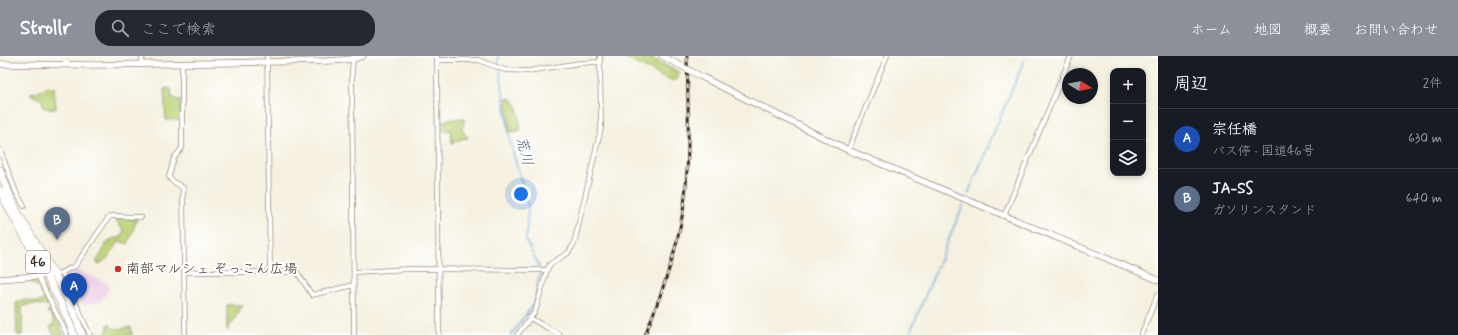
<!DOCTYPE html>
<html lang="ja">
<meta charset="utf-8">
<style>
body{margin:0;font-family:Mynerve,"Klee One",sans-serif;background:#242831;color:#f1f3f6}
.controls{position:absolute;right:12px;top:12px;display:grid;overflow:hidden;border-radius:8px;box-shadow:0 2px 6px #0003}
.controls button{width:36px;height:36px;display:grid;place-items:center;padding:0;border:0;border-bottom:1px solid #363941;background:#171b24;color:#f1f3f6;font:20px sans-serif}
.compass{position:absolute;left:1062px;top:12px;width:36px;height:36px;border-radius:50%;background:#171b24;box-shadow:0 2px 6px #0003;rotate:100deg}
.you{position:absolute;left:521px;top:138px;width:14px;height:14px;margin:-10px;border:3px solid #fff;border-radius:50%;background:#1a73e8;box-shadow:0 0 0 6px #1a73e833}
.badge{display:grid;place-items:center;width:26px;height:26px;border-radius:50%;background:#8c9099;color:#fff;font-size:13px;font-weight:700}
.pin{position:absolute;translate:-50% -33px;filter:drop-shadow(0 1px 2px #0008)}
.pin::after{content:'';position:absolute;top:21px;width:14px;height:12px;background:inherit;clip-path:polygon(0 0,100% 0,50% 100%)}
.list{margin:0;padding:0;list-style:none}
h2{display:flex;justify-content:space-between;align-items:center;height:52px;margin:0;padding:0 16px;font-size:17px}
h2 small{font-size:13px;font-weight:400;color:#9ea1a6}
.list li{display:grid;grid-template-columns:26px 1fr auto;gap:12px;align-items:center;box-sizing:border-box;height:60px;padding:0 16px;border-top:1px solid #363941}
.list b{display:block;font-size:15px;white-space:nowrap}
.list p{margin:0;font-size:13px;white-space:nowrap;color:#9ea1a6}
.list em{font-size:13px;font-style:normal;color:#9ea1a6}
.icon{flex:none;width:22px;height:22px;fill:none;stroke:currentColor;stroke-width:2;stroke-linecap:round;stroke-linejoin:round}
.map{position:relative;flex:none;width:1158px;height:279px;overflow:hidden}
header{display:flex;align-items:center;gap:24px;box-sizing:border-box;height:56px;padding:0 20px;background:#8c9099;color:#fff}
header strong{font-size:19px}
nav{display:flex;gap:22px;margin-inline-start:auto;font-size:14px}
.search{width:280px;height:36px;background:#242831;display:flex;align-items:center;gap:10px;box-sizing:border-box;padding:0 14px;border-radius:16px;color:#9ea1a6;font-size:15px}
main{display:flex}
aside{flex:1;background:#171b24}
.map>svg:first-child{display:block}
.built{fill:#eed0e7}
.green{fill:#bbd277;stroke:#7b7e4a}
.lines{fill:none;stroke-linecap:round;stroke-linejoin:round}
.stream{stroke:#6bacde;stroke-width:1.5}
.street-casing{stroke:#988d7e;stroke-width:5.5}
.secondary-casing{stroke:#988d7e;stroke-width:7}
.highway-casing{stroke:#988d7e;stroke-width:8}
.street{stroke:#fff;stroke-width:4}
.secondary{stroke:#fff;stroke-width:5.5}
.highway{stroke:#fff;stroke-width:7}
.rail-casing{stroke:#3b2a1e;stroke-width:3}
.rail{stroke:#fff;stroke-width:1.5;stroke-dasharray:4.5;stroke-linecap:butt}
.secondary-bridge-casing{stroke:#988d7e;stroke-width:7;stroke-linecap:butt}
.secondary-bridge{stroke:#fff;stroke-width:5.5}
.poi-dot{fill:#c8321e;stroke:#fff;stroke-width:1.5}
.labels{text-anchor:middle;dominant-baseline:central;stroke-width:4;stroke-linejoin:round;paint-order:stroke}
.shield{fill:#fff;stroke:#766a62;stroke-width:1}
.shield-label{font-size:13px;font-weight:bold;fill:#3b2a1e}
.poi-label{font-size:14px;fill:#3b2a1e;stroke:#fff;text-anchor:start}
.water-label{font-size:15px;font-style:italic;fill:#4e5e6b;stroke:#fff}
</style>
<header>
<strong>Strollr</strong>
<div class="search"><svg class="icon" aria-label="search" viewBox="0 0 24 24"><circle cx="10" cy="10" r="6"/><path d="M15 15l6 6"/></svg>ここで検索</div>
<nav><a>ホーム</a><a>地図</a><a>概要</a><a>お問い合わせ</a></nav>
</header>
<main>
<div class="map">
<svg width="1158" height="279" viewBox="0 0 1158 279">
<rect width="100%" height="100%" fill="#fff"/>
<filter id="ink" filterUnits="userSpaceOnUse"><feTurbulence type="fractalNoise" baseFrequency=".025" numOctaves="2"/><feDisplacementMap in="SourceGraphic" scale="8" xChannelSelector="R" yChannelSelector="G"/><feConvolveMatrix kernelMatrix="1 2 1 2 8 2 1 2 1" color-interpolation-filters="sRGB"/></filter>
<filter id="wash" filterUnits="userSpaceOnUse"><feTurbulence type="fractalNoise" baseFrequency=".012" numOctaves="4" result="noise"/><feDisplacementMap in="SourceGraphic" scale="16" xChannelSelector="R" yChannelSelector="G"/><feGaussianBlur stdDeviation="0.9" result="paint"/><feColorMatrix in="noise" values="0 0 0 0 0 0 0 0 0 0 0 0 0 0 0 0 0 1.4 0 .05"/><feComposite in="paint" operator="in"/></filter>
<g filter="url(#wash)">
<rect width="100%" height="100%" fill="#f5f0df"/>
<path class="built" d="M76 214 110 228 107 237 100 246 82 249 74 229V218L72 216Z"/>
<path class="green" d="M618 0H647L680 17 675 25 659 20 653 15Z
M49 30 54 31 56 53 44 52 42 44 31 39V37L32 36 36 37Z
M167 32 171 33 172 42 180 44V64H166L164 33Z
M506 42 512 43 518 52 521 75 510 76Z
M465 62 462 74 468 82 462 83 452 87 451 74 439 75V65H447V63Z
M114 162 137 163 128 188 119 185C114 194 109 203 99 208L97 207V205C106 193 104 181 121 182L124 175Z
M29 225H37L40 227 50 246 47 250 34 248 22 250V279H17L16 247 26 244 38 246 44 244C44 231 36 231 29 225Z
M227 249H243L227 275Z
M51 252H52L64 279H54L50 271 54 268C53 263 52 259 47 256Z
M108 268H110L112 272 121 273 131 271 132 279H103L108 275Z"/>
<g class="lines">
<path class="stream" d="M498 0 499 10
M500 14 510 86 528 150 526 185 538 208 540 217 534 248 511 279
M968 138 1024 5
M909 279 963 149"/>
</g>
</g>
<g filter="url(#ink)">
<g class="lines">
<defs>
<path id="street" d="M267 0 270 216
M353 0 352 16 354 279
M437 0V4H478L505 14 528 15 580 7 600 6
M437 4 439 279
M182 7V92L174 102 169 121 171 124 183 132 185 279
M141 8 143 0
M0 94 16 136 24 150
M848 94 887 0
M1004 160 1071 0
M62 216 90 279
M184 216H297L312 239 354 229
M354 216 410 213 547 214
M56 219 75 210 109 161 113 160 141 161
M38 220 67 279
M530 262 560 279
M517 279 535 256 547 214 550 208 568 197 574 188 601 72 600 0
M1141 279 1158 238"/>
<path id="secondary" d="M662 0 681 10
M0 8 97 9 328 5 354 3 363 0
M702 21 848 94 1158 224
M0 223 49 219"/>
<path id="highway" d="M0 114C5 128 11 143 18 157 40 197 68 234 82 279
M0 134C23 184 56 227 74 279"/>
</defs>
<use href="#street" class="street-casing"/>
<use href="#secondary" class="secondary-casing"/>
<use href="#highway" class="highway-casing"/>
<use href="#street" class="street"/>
<use href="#secondary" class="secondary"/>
<use href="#highway" class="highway"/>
<defs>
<path id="rail" d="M645 279C663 234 680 188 685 140 690 93 688 46 687 0"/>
</defs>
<use href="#rail" class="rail-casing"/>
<use href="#rail" class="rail"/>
<defs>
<path id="secondary-bridge" d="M681 10 702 21"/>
</defs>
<use href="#secondary-bridge" class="secondary-bridge-casing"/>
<use href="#secondary-bridge" class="secondary-bridge"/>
</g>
</g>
<circle class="poi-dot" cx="118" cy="213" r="4"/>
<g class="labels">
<rect class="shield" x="26" y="195" width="24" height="22" rx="3"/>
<g class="shield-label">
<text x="38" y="206">46</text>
</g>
<g class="poi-label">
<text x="126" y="213">南部マルシェ ぞっこん広場</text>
</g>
<g class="water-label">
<text transform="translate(524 95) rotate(76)">荒川</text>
</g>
</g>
</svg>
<div class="controls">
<button>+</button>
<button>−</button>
<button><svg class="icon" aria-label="layers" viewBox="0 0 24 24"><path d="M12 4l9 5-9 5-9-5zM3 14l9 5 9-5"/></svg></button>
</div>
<svg class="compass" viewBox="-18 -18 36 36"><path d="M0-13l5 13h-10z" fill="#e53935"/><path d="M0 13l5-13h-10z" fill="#9ea1a6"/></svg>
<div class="you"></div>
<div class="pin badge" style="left:74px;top:250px;background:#1a4fb4">A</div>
<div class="pin badge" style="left:57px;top:184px;background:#5c6f8a">B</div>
</div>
<aside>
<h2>周辺<small>2件</small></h2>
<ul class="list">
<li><span class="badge" style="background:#1a4fb4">A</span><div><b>宗任橋</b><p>バス停 · 国道46号</p></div><em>630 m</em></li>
<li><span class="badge" style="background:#5c6f8a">B</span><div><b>JA-SS</b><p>ガソリンスタンド</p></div><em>640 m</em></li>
</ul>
</aside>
</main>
